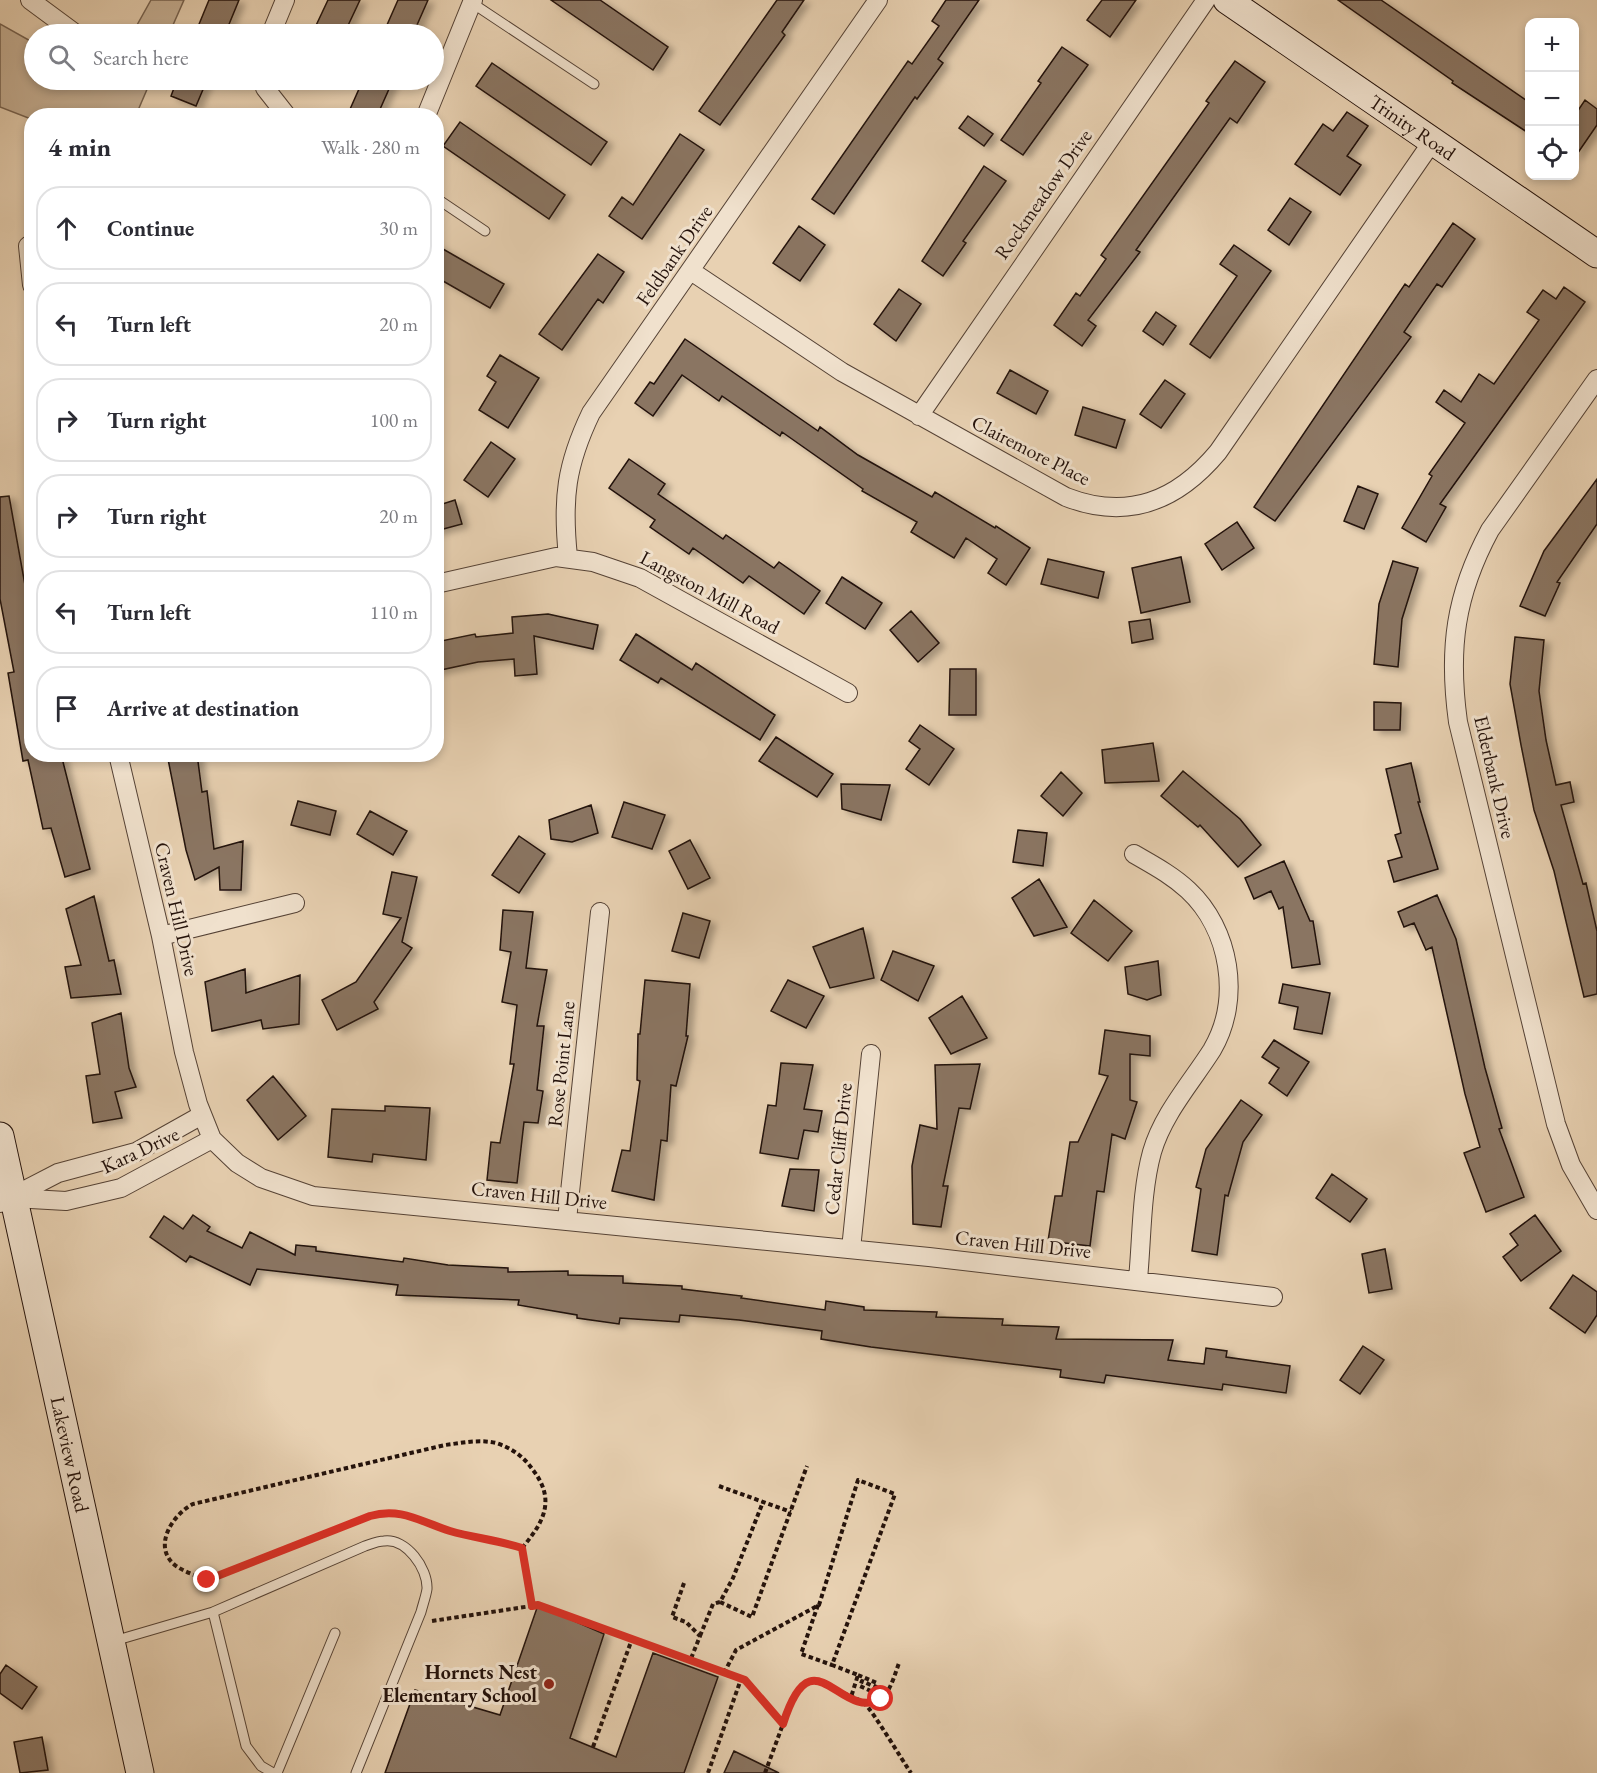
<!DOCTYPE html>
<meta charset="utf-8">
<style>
body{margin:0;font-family:"EB Garamond",serif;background:#f2f2f3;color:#2b2b33}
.controls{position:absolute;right:18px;top:18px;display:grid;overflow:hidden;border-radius:12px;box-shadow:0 3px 9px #0003}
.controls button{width:54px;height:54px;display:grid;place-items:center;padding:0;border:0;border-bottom:2px solid #e1e1e2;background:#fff;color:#2b2b33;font:30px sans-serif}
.stop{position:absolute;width:18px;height:18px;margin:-14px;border:4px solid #d93025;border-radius:50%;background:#fff}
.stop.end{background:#d93025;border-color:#fff;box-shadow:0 2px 6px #0008}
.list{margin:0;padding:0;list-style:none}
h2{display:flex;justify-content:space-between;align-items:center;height:78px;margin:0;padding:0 24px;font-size:26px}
h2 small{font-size:20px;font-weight:400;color:#7c7c81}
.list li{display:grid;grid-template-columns:39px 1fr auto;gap:18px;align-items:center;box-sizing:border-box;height:84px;margin:0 12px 12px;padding:0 12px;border:2px solid #e1e1e2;border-radius:24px}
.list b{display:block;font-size:22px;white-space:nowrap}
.list em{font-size:20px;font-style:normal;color:#7c7c81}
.icon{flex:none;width:33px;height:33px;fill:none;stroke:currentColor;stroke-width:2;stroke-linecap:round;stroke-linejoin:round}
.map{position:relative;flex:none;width:1597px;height:1773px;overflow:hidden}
.search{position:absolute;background:#fff;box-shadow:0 3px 9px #0003;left:24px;top:24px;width:420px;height:66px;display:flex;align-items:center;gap:15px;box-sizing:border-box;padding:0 21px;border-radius:33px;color:#7c7c81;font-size:22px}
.panel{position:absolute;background:#fff;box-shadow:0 3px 9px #0003;left:24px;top:108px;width:420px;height:654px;border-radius:24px}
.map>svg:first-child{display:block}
.green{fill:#c7b196;stroke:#766250;stroke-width:1.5}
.building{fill:#8a7562;stroke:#24120b;stroke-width:1.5;filter:url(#shadow)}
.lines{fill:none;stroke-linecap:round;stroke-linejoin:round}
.lane-casing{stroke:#554235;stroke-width:11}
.street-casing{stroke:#554235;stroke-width:20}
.secondary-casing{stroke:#24120b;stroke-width:29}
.path{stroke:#24120b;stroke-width:4;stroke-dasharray:4.5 3;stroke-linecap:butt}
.lane{stroke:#f0e1cd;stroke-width:9}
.street{stroke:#f0e1cd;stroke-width:18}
.secondary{stroke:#f0e1cd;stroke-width:27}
.route{stroke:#d93025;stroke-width:8}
.poi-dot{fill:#8f2418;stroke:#f0e1cd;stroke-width:2}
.labels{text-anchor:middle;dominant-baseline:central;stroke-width:6;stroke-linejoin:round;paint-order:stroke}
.street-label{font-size:20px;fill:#24120b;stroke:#f0e1cd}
.poi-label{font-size:20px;font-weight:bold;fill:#24120b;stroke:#f0e1cd;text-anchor:end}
</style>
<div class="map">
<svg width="1597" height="1773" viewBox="0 0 1597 1773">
<defs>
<filter id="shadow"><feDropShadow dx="6" dy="3.5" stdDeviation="3" flood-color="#0004"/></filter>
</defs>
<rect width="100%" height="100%" fill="#e8d1b2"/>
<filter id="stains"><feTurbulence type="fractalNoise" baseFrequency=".00333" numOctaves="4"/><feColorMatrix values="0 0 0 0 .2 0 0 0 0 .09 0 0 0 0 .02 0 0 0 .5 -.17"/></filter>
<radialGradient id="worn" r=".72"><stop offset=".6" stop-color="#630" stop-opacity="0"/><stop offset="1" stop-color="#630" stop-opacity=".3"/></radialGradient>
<path class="green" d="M151 0H184L169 34H132Z
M0 24 34 43V80H104L109 82 111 80H151L136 115 32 116 31 119 0 107Z"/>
<path class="building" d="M209 0H239L225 34H195Z
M328 0H360L344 34H312Z
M398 0H428L413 34H383Z
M551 0H600L668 47 653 70Z
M777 0H804L782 32 785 35 720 125 699 111Z
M946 0H979L938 59 943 63 917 99 915 97 834 214 812 199 908 61 912 64 939 26 932 21Z
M1102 0H1136L1110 37 1087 20Z
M1338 0H1381L1530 103V134L1452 83 1453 81Z
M1062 47 1088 65 1023 155 1001 140 1041 83 1038 81Z
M1235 61 1265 82 1237 123 1230 118 1136 250 1140 252 1088 320 1096 326 1082 346 1054 325 1076 293 1080 296 1106 259 1101 255 1209 103 1206 101Z
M492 63 607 142 591 165 476 86Z
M177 80H207L196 106 171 96Z
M363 80H393L377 116H347Z
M1585 100 1597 109V125L1575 157V115Z
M1347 112 1368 126 1347 156 1361 165 1340 195 1295 164 1323 124 1333 131Z
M968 116 993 134 984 146 959 128Z
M460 122 565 195 549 219 443 146Z
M680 134 704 150 642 239 609 216 622 197 633 205Z
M984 166 1006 181 963 241 966 243 943 276 922 261Z
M1290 198 1311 212 1289 245 1268 230Z
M1453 223 1475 239 1442 287 1437 284 1404 332 1411 337 1275 521 1254 507 1405 284 1409 287Z
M799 226 825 245 800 281 773 263Z
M436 245 504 284 490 308 436 277Z
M1234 245 1271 271 1210 358 1190 344 1237 276 1220 264Z
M598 254 624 272 603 303 598 299 562 350 539 334Z
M1564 287 1585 302 1440 504 1446 507 1426 542 1402 528 1432 476 1429 474 1465 423 1436 402 1444 390 1461 402 1479 374 1494 384 1539 320 1527 312 1543 290 1556 299Z
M899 289 921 304 896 341 874 324Z
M1156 312 1176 326 1163 345 1143 331Z
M685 339 818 431 820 427 858 455 932 497 935 492 995 528 996 526 1030 548 1006 585 988 573 997 559 966 538 954 558 911 532 917 522 862 491 863 489 782 432 780 436 722 396 719 401 682 375 653 416 635 403 650 382 654 384Z
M500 355 539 378 508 428 479 410 496 382 487 376Z
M1010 370 1048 391 1036 414 997 393Z
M1165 380 1185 394 1161 428 1140 414Z
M1083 407 1125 420 1116 448 1075 435Z
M491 442 515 459 488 497 464 480Z
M629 459 665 484 658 494 723 539 726 535 774 568 779 562 820 591 804 614 749 576 743 583 693 548 689 554 650 527 655 520 609 488Z
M1597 479V524L1557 582 1560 583 1545 616 1520 606 1544 551Z
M1358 486 1378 494 1364 529 1344 521Z
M9 496 32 624V754H61L90 869 65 877 51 828 43 829 28 760 23 761 8 673 14 672 0 599V497Z
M455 500 462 524 436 531V506Z
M1237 522 1254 548 1222 570 1205 544Z
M1181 557 1190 602 1141 613 1132 568Z
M1048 559 1104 572 1098 598 1041 584Z
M1393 561 1418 568 1402 619 1398 667 1374 664 1379 604Z
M842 577 882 603 865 629 826 603Z
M911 611 939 643 918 662 890 630Z
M548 614 598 625 593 649 534 636 537 674 515 676 514 659 478 662 436 671V642L475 634 476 637 513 633 512 617Z
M1150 619 1153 639 1132 643 1129 622Z
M636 634 692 670 696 663 775 715 760 740 661 678 658 683 620 660Z
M1515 637 1544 640 1539 691 1546 740 1556 785 1570 782 1574 802 1561 805 1583 884 1586 883 1597 931V994L1584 997 1554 871 1534 810 1521 745 1510 684Z
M950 669H976V715H949Z
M1374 702 1401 703 1400 730H1374Z
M920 725 954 749 929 785 906 769 920 749 909 741Z
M776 737 833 774 817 797 759 761Z
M1153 743 1159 781 1105 783 1102 750Z
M167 754H197L202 792 207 791 214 849 243 841 241 890H220L219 867 195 880 186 850Z
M1411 763 1420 802H1418L1438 869 1394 882 1388 861 1402 857 1395 835 1401 833 1386 769Z
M1183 771 1240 819 1261 845 1238 867 1200 825 1198 827 1161 796Z
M1061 772 1082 793 1063 816 1041 796Z
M841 784 890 785 881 820 842 809Z
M298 801 336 811 330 835 291 825Z
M624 802 665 815 652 849 612 837Z
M591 805 598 833 572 842 551 839 549 820Z
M370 811 407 831 393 855 357 834Z
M1018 830 1047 833 1043 866 1013 862Z
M519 836 545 854 519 893 492 875Z
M690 840 710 878 688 889 669 851Z
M1284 861 1310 921H1313L1320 964 1292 968 1283 907 1279 909 1271 891 1254 899 1245 878Z
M392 872 417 877 402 942 412 948 374 1002 378 1009 337 1030 322 1000 356 982 401 918 383 914Z
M1039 879 1067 927 1034 936 1012 898Z
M1437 895 1456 939 1485 1068 1502 1128 1499 1129 1524 1197 1486 1212 1464 1153 1480 1147 1465 1094 1432 947 1426 950 1414 923 1404 927 1398 912Z
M94 896 109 961 114 960 121 994 71 998 65 967 81 965 66 909Z
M1094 900 1132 931 1108 961 1071 933Z
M503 910 533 912 526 968 547 970 537 1026H544L537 1090 543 1091 538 1123 524 1122 517 1183 487 1180 491 1142 500 1143 514 1064H510L517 1005 502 1002 511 952 500 950Z
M683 913 710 921 699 958 672 951Z
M863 928 874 978 830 988 813 947Z
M893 951 934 966 918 1001 881 980Z
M1158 961 1161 995 1147 1000 1128 994 1125 967Z
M245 969 246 993 300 975 299 1024 263 1029 261 1020 212 1031 205 982Z
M645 980 690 984 686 1036H688L676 1086 671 1085 667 1141 661 1140 654 1200 612 1191 622 1150 630 1151 640 1081 637 1080 638 1034H640Z
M788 980 824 996 806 1028 771 1011Z
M1283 984 1330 993 1322 1034 1294 1029 1298 1007 1279 1003Z
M962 996 987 1038 951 1054 929 1018Z
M121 1013 129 1068 136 1087 115 1092 122 1118 93 1123 86 1076 100 1074 92 1023Z
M1105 1030 1150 1036V1056L1130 1054V1100L1137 1102 1125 1139 1112 1134 1104 1192 1097 1191 1090 1246 1048 1241 1055 1196H1062L1070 1142H1078L1108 1076 1099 1074Z
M1274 1040 1309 1062 1287 1096 1269 1083 1279 1068 1262 1057Z
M781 1063 813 1065 804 1109 822 1111 818 1132 804 1130 798 1159 760 1153 768 1105 776 1106Z
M980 1064 970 1109 959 1108 943 1186H948L941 1227 913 1224 912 1166 920 1125 937 1129 935 1065Z
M273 1076 306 1116 278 1140 247 1100Z
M1241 1100 1262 1115 1243 1142 1228 1196 1225 1195 1217 1255 1192 1251 1201 1189 1196 1187 1206 1149Z
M385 1106 430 1108 426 1160 373 1154 372 1162 328 1157 332 1109 385 1111Z
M790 1169 819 1170 814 1211 782 1206Z
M1332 1174 1367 1199 1350 1222 1316 1198Z
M193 1215 210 1227 207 1231 242 1248 250 1232 295 1255 296 1245 316 1247V1251L403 1262 404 1258 448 1265 508 1268V1272L568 1271V1275L623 1276V1283L682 1286V1289L742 1296 741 1298 825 1310 826 1301 864 1307V1310L937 1312 936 1317 1003 1319 1002 1325 1059 1327 1056 1339 1173 1340 1168 1360 1204 1364 1206 1348 1227 1351 1226 1357 1290 1366 1286 1393 1223 1384 1222 1390 1106 1375 1104 1383 1060 1377 1061 1370 871 1347 821 1339 822 1331 739 1320 680 1315 679 1322 620 1318 619 1324 577 1318V1315L518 1305 519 1300 396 1295 398 1285 257 1269 250 1285 190 1256 186 1262 150 1237 164 1216 183 1229Z
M1535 1215 1561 1251 1521 1281 1503 1257 1518 1245 1510 1234Z
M1385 1249 1392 1289 1369 1293 1362 1254Z
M1573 1275 1597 1292V1315L1585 1333 1550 1308Z
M1363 1346 1384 1360 1360 1394 1340 1380Z
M538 1605 604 1634 570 1738 616 1757 653 1653 718 1677 684 1773H385L415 1690 500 1715Z
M6 1665 37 1687 22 1709 0 1693V1674Z
M42 1737 48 1770 20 1773 14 1742Z
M734 1751 779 1773H724Z"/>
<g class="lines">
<defs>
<path id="lane" d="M472 3 594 84
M436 198 485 231
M213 1612 246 1746 261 1766 273 1773
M114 1641 213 1612 365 1546C371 1544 378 1541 384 1541 406 1538 428 1568 427 1589 426 1596 423 1604 421 1612L356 1773
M277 1773 335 1633"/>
<path id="street" d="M30 0 76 34
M271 34 285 0
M265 80V88L287 116
M426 116 473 0
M28 246 32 285
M691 271 842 372 1066 497C1128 521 1177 501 1218 452L1432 142
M1597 379 1490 530C1455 595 1448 649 1458 722L1556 1124 1571 1165 1597 1210
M919 416 1206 0
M568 557C562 499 566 465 591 413L878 0
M436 584 556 557 593 562 640 578 848 693
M118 754 161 936 184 1052 198 1104 212 1139 237 1163 261 1178 313 1196 929 1257 1273 1297
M1134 854C1153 865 1172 875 1188 890 1230 929 1242 999 1212 1050 1191 1083 1163 1114 1152 1152 1141 1192 1142 1238 1138 1279
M161 936 295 903
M13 1198 66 1201 121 1188 212 1139
M0 1203 58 1173 136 1152 202 1115
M567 1220 600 912
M851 1249 871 1054"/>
<g id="secondary">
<path id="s1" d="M1227 0 1597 254"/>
<path id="s2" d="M0 1136 140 1773"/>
</g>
</defs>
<use href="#lane" class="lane-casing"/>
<use href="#street" class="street-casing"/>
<use href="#secondary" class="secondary-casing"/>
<path class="path" d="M719 1486 791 1512
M522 1548C544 1522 556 1500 533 1470 524 1457 512 1448 496 1443 479 1439 462 1443 445 1445L193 1504C173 1514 151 1547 176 1566 185 1572 197 1576 207 1580L370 1516C401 1507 421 1522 450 1531 474 1538 498 1540 522 1548L532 1606
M684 1583 672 1617 686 1622 700 1636 690 1661
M720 1602 752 1617 807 1466
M818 1605 801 1654 832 1665
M432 1621 538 1605 745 1680 783 1724C794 1691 800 1669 839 1691 846 1695 857 1698 864 1703 873 1711 902 1760 911 1773
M700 1636 713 1604 720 1602 733 1578 763 1502
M724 1673 736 1650 819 1605 858 1480 895 1494 832 1665 858 1675 851 1697
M858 1675 877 1683 875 1687 862 1681 860 1686 884 1697
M864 1703C888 1704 892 1682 899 1663
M593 1747 632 1639
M708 1773 741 1679
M765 1773 783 1724"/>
<use href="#lane" class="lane"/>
<use href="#street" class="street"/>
<use href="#secondary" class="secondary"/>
</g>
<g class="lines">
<path class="route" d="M207 1580 370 1516C401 1507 421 1522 450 1531 474 1538 498 1540 522 1548L532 1606 538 1605 745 1680 783 1724C813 1630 839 1722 881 1699"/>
</g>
<circle class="poi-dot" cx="549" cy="1684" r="6"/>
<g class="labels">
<g class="street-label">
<text stroke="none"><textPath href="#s1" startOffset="225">Trinity Road</textPath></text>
<text transform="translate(1043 194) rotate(-55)">Rockmeadow Drive</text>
<text transform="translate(674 255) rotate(-55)">Feldbank Drive</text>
<text transform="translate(1031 450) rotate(27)">Clairemore Place</text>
<text transform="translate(710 592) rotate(28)">Langston Mill Road</text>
<text transform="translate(1495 777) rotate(77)">Elderbank Drive</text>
<text transform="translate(177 909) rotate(77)">Craven Hill Drive</text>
<text transform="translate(561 1064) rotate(-84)">Rose Point Lane</text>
<text transform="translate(838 1149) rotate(-84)">Cedar Cliff Drive</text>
<text transform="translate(140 1150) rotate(-25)">Kara Drive</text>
<text transform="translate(539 1195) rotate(6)">Craven Hill Drive</text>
<text transform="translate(1023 1244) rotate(6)">Craven Hill Drive</text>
<text stroke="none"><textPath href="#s2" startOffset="326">Lakeview Road</textPath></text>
</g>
<g class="poi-label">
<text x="537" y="1672">Hornets Nest<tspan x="537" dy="23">Elementary School</tspan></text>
</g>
</g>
<rect width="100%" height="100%" filter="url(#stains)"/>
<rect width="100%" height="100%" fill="url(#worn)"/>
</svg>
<div class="controls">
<button>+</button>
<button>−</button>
<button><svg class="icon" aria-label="locate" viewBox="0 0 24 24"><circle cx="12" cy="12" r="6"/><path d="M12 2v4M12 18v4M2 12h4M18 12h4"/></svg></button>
</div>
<div class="stop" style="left:881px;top:1699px"></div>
<div class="stop end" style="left:207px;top:1580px"></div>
<div class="search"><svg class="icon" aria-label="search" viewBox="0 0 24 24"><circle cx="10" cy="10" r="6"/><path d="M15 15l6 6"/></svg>Search here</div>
<section class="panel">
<h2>4 min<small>Walk · 280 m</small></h2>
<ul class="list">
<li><svg class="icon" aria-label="ahead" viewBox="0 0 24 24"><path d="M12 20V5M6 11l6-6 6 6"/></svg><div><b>Continue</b></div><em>30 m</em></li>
<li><svg class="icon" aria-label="left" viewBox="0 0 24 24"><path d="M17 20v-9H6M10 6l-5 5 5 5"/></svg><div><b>Turn left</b></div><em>20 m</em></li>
<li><svg class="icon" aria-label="right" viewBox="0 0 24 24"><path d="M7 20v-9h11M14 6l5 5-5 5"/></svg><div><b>Turn right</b></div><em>100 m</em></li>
<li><svg class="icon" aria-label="right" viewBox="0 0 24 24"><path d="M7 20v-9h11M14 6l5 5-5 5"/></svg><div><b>Turn right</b></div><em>20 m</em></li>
<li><svg class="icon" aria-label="left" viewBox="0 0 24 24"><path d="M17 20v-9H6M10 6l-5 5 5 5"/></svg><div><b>Turn left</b></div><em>110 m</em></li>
<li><svg class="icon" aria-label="arrive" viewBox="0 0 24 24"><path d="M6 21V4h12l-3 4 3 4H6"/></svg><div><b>Arrive at destination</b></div></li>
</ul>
</section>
</div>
